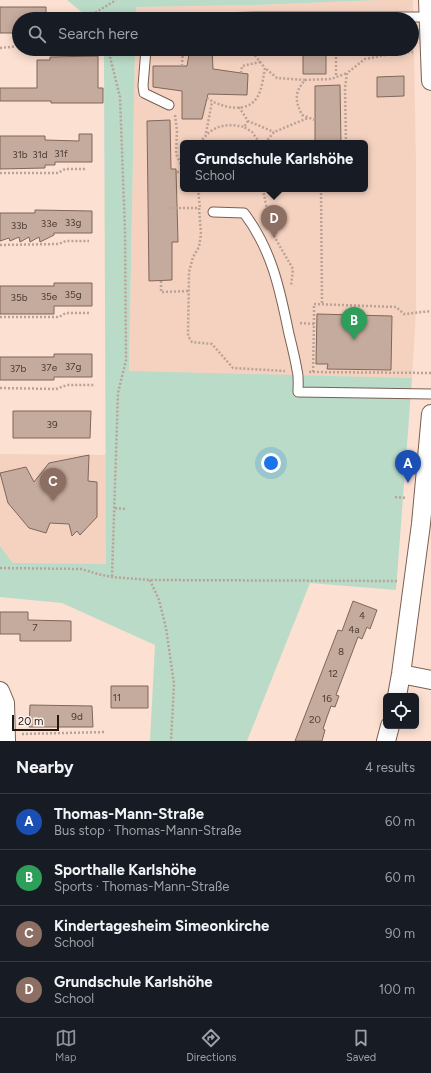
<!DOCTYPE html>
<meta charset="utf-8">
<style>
body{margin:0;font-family:Figtree,sans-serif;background:#242831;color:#f1f3f6}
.controls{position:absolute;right:12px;bottom:12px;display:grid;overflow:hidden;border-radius:6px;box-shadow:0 2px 10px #0003}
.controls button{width:36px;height:36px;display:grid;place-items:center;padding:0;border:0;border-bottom:1px solid #363941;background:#171b24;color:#f1f3f6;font:20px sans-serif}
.scale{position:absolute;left:12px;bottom:10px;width:47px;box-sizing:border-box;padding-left:4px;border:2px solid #221813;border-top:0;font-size:11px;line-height:14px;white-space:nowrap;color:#221813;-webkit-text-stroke:3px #fdf1ec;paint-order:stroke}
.you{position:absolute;left:271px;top:463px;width:14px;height:14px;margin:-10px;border:3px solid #fff;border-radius:50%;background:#1a73e8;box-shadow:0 0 0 6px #1a73e833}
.badge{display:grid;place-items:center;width:26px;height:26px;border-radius:50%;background:#8c9099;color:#fff;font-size:13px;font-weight:700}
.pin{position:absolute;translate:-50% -33px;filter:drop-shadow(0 1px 2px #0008)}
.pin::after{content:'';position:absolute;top:21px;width:14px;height:12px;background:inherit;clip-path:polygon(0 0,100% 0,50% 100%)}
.popup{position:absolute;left:180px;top:140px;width:188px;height:52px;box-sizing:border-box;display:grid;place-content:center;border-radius:6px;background:#171b24;filter:drop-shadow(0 1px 3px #0005);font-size:13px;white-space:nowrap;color:#9ea1a6}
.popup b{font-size:15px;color:#f1f3f6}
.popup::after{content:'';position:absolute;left:50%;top:100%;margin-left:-8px;border:8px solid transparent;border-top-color:#171b24}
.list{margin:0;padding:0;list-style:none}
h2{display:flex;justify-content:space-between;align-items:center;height:52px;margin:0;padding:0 16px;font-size:17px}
h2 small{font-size:13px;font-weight:400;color:#9ea1a6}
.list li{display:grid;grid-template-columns:26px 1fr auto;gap:12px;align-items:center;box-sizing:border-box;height:56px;padding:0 16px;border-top:1px solid #363941}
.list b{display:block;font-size:15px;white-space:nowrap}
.list p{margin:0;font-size:13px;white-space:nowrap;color:#9ea1a6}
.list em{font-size:13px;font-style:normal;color:#9ea1a6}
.icon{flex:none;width:22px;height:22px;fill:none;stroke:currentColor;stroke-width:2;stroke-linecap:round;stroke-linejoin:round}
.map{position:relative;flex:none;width:431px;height:741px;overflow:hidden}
.search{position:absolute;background:#171b24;box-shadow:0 2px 10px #0003;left:12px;right:12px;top:12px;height:44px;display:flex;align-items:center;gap:10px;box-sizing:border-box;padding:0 14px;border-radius:22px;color:#9ea1a6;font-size:15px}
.sheet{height:276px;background:#171b24}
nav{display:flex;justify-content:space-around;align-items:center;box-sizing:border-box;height:56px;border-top:1px solid #363941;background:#171b24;font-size:11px;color:#9ea1a6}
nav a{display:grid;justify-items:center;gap:2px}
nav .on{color:#8c9099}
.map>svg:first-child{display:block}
.built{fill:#f5d2c0;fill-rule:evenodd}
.green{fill:#b9dbc7}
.building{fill:#c5ab9d;stroke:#7f675b}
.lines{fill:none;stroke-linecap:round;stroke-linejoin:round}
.service-casing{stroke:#786053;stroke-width:11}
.minor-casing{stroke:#786053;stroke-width:20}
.path{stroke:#b9a297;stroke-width:2.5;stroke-dasharray:2 2;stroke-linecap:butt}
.service{stroke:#fff;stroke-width:9}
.minor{stroke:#fff;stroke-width:18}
.labels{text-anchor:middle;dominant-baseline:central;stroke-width:4;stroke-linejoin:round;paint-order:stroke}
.number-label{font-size:10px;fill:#4b3d36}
</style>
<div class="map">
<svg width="431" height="741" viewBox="0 0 431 741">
<rect width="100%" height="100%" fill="#fce0d2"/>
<path class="built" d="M380 0H413L416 163V312L412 378 129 372 135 49H412V19H136V7L255 5ZM183 143H365V189H183Z
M0 454 106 455V565L13 563 0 546Z"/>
<path class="green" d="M67 0H380L255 5 136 7V19H90Z
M103 49H135L129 371 412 378 396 590 310 583 247 741H150L155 645 62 603 0 597V546L13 563 106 564 104 54Z"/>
<path class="building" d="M0 7H46V19H19V33H0Z
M190 49H212L213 69 248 74 247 95 208 94 202 119H182V91L153 87V66H187Z
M303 49H326V74H303Z
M98 56V88H103V103H51V101H0V88H37V60H50V57Z
M404 76V96L377 97V77Z
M340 85 341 143H315V86Z
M170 120 171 169H176L178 242H172V280L149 281 147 121Z
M79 134H92V162H55V165H45V168L0 169V136H45V140L79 141Z
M35 210 92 211V233H54V235L40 242 39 237 30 242 29 237 20 242 19 237 10 241 9 238 0 241V213H35Z
M54 283H92V306H54V314H0V286H54Z
M317 314 392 316 391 370 327 369 328 364H316Z
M54 354H92V377H54V380H0V357H54Z
M13 411H91L90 438H13Z
M89 455 88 481 97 482V517L80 535 77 531 72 536 69 524 50 523 46 533 29 528 8 503 0 473 26 467 34 482 49 463Z
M353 601 377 610 370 629 367 627 362 639 358 637 336 695 339 696 335 707 331 706 327 717 323 729 325 730 322 741H295L338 630 342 631Z
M0 612H28V620L71 621V641H20V634H0Z
M111 686H148V708H111Z
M30 705 92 706 93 727H29Z"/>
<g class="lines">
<defs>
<path id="service" d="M178 19 255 17H428
M146 49 143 86 144 93 169 105
M213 212 244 213C272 250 280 290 289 334 292 346 295 358 297 370 299 377 298 385 298 392L431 394"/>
<path id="minor" d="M428 0 431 81
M401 674 431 680
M0 691 5 703 6 741
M397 696 401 674 421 524 431 414
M386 741 390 726"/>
</defs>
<use href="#service" class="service-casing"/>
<use href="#minor" class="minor-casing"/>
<path class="path" d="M98 12 100 19
M85 19 116 0
M0 48 19 46
M108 49 120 97 125 231 126 360 118 393 112 577
M250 49 265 68
M336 49V77
M182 66 183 49
M241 73 242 66 260 62
M207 98C220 107 245 114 256 99 262 91 263 78 265 68L277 78 305 80
M239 107 248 121 274 132
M175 115 177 131 176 154 183 169
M315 120 302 115C295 100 294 93 305 80L331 79 347 73
M248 121 244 127 252 132 260 143
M206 133 212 102
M200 143C210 127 225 122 244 127
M265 143 274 132 308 118
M346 143 345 88 347 73 365 59 396 53 413 52
M177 172H183
M0 173H58L65 169H87
M198 189 200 208
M263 189 267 210 274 236 293 269 291 286
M321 189 322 304
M171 208H199L201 234 199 247 193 257 189 272 188 336 192 342 212 344 233 368 285 371
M0 245 58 244 66 241H89
M161 281V292L189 291
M0 317H59L66 313H89
M300 323 314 324 313 372
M314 324V304L396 307 404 314 431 311
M309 372 431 373
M0 388 56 389 67 385H94
M395 497 407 498
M115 508 127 509
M0 568 81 569 98 574 112 577 150 580 398 581
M150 580 159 600 166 628 174 684 171 741
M22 734 106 732"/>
<use href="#service" class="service"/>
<use href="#minor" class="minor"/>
</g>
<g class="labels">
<g class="number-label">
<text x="61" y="153">31f</text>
<text x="20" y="154">31b</text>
<text x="40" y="154">31d</text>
<text x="73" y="222">33g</text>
<text x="49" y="223">33e</text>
<text x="19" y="225">33b</text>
<text x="73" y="294">35g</text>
<text x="49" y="296">35e</text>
<text x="19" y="297">35b</text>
<text x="73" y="366">37g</text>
<text x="49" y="367">37e</text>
<text x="18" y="368">37b</text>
<text x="52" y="424">39</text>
<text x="362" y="615">4</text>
<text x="35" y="627">7</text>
<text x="354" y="629">4a</text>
<text x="341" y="651">8</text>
<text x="333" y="673">12</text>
<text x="117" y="697">11</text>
<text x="327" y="698">16</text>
<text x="77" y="716">9d</text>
<text x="315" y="719">20</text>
</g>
</g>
</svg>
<div class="controls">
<button><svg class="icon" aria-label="locate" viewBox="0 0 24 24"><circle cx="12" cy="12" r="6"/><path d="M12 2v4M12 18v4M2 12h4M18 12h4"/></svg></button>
</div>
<div class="scale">20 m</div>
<div class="you"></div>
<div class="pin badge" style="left:408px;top:483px;background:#1a4fb4">A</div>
<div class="pin badge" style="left:354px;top:340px;background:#2e9e5b">B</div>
<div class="pin badge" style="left:53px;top:501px;background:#8d6e63">C</div>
<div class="pin badge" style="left:274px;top:238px;background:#8d6e63">D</div>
<div class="popup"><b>Grundschule Karlshöhe</b>School</div>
<div class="search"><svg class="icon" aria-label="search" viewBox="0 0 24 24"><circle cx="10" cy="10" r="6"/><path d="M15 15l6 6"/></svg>Search here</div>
</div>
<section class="sheet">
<h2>Nearby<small>4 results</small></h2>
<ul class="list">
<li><span class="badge" style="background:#1a4fb4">A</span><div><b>Thomas-Mann-Straße</b><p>Bus stop · Thomas-Mann-Straße</p></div><em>60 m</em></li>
<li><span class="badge" style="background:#2e9e5b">B</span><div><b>Sporthalle Karlshöhe</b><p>Sports · Thomas-Mann-Straße</p></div><em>60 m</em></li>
<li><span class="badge" style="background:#8d6e63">C</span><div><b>Kindertagesheim Simeonkirche</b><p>School</p></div><em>90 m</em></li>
<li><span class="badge" style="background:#8d6e63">D</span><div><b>Grundschule Karlshöhe</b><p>School</p></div><em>100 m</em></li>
</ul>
</section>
<nav>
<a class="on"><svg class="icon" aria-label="map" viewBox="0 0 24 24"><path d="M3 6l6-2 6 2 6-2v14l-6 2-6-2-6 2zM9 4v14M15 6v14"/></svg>Map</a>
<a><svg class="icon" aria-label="directions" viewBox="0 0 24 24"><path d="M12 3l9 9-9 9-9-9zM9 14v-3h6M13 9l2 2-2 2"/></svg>Directions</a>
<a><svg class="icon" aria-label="saved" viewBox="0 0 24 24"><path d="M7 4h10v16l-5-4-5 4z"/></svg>Saved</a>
</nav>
